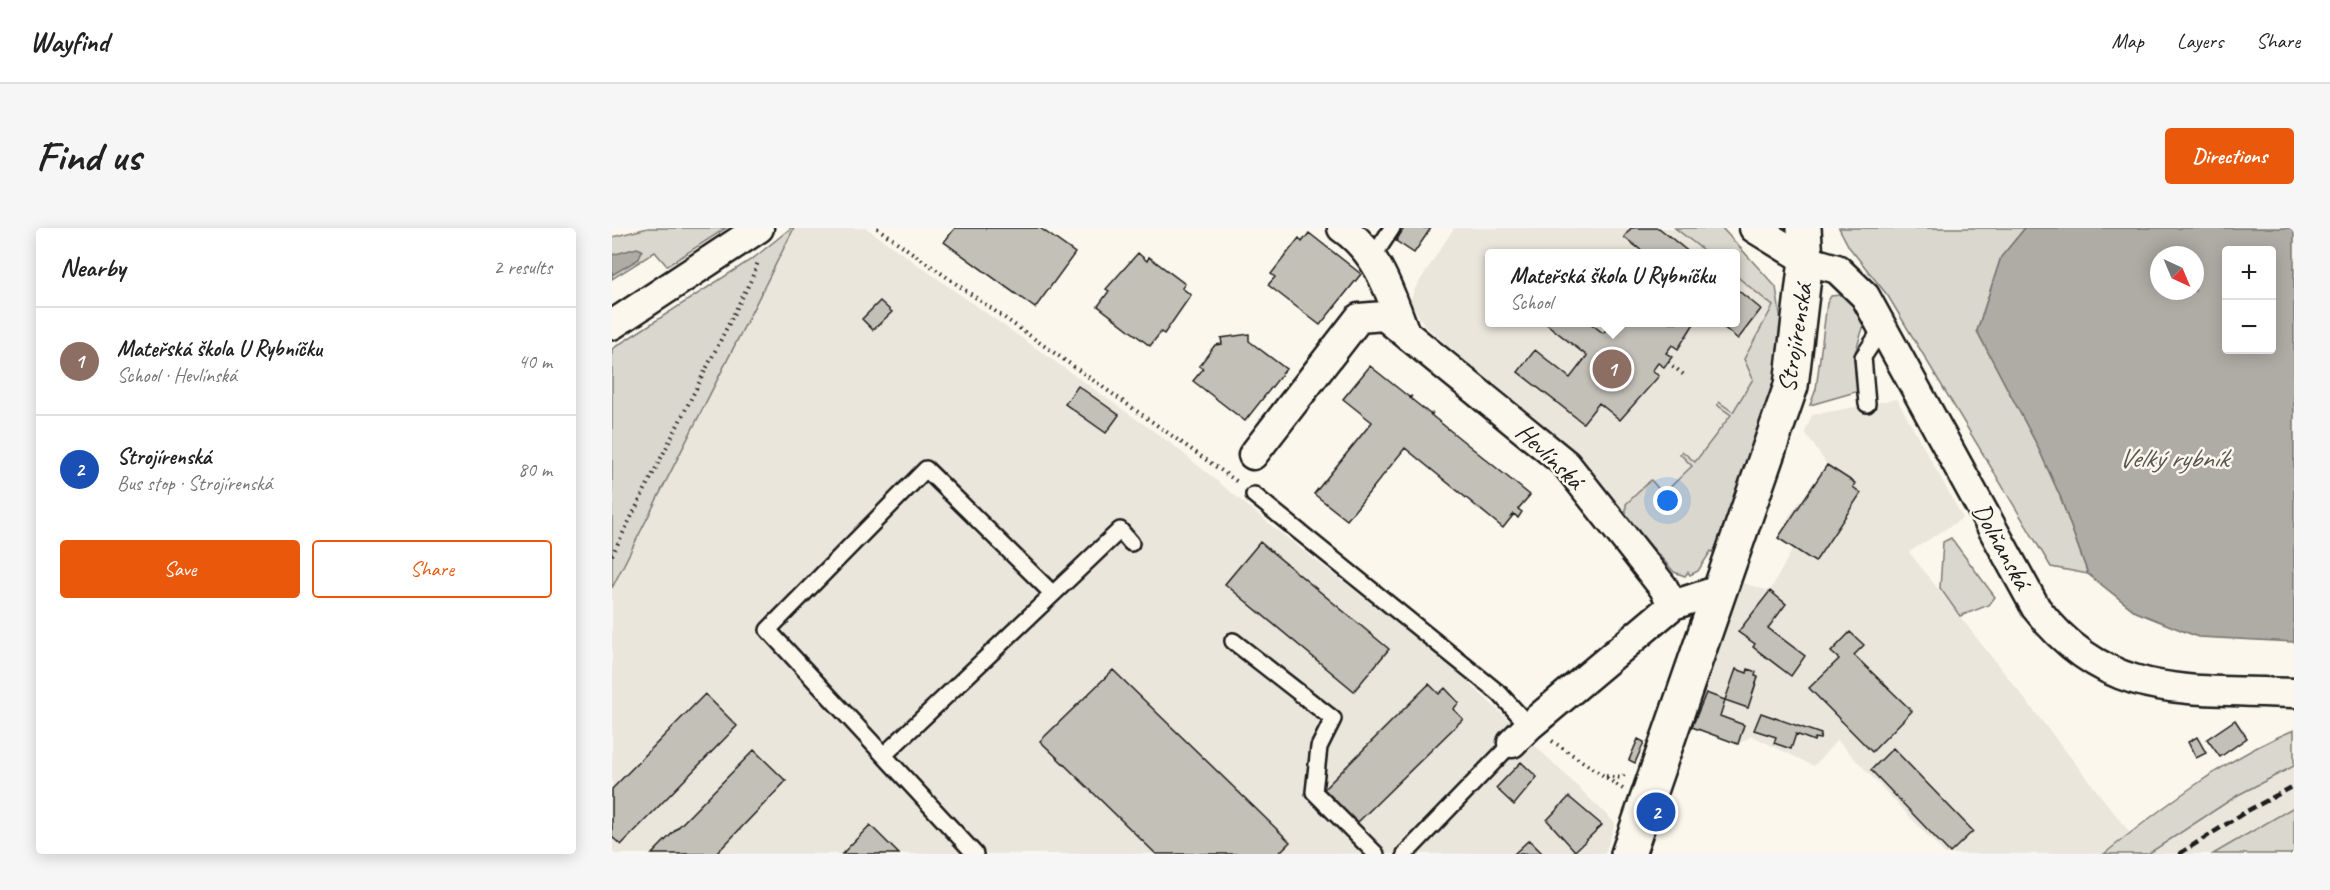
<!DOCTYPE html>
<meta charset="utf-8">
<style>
body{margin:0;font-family:Caveat,sans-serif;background:#f6f6f6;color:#222}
.controls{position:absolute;right:18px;top:18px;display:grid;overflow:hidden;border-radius:6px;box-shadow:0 3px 15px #0003}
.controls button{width:54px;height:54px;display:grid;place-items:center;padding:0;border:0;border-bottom:2px solid #e0e0e0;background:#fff;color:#222;font:30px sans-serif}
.compass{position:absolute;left:1538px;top:18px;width:54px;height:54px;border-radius:50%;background:#fff;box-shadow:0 3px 15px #0003;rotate:136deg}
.you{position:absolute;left:1056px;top:273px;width:21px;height:21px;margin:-15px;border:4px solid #fff;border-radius:50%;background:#1a73e8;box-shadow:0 0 0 9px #1a73e833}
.badge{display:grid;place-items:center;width:39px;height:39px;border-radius:50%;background:#ea580c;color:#fff;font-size:20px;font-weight:700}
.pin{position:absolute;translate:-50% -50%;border:3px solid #fff;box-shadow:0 2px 6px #0006}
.popup{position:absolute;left:873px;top:21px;width:255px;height:78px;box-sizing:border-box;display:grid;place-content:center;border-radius:6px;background:#fff;filter:drop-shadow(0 2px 4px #0005);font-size:20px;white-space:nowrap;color:#767676}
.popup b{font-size:22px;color:#222}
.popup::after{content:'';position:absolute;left:50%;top:100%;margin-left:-12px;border:12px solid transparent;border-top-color:#fff}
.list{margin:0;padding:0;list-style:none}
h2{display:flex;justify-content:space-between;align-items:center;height:78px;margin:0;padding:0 24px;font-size:26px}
h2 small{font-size:20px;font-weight:400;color:#767676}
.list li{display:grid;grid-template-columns:39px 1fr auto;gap:18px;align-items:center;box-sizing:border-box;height:108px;padding:0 24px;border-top:2px solid #e0e0e0}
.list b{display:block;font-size:22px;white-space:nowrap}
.list p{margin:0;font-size:20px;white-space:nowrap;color:#767676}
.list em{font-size:20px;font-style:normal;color:#767676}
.actions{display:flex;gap:12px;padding:18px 24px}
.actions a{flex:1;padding:14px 0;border:2px solid #ea580c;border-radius:6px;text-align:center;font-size:21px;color:#ea580c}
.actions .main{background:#ea580c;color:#fff}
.map{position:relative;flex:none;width:1682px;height:626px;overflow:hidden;border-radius:6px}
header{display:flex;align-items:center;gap:36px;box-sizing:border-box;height:84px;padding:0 30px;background:#fff;border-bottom:2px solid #e0e0e0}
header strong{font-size:28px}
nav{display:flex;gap:33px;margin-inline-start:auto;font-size:21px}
.intro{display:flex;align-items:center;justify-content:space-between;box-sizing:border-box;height:144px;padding:0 36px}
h1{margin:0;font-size:42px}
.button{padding:15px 27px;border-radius:6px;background:#ea580c;color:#fff;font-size:21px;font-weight:700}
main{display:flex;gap:36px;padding:0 36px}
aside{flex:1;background:#fff;border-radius:6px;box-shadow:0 3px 15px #0003}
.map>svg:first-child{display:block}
.built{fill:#eae6dc}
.green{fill:#dad7ce;stroke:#7b7a75;stroke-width:1.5}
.water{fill:#afaca5;stroke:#74726e;stroke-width:1.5;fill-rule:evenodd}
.building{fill:#c3c0b8;stroke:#1c1c1c;stroke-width:1.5}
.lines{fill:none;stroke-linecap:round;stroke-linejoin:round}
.lane-casing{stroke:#1c1c1c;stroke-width:20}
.street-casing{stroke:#1c1c1c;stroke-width:33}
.secondary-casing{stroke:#1c1c1c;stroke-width:38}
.path{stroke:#1c1c1c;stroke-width:4;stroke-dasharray:1.5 4.5;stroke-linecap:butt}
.lane{stroke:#fbf7ec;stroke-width:15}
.street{stroke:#fbf7ec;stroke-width:28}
.secondary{stroke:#fbf7ec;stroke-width:33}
.rail{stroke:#1c1c1c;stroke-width:4.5;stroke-dasharray:9 4.5;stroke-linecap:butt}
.labels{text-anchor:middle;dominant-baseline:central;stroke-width:5;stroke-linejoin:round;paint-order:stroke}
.street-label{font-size:26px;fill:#1c1c1c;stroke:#fbf7ec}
.water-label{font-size:27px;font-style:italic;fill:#575653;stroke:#fbf7ec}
</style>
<header>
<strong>Wayfind</strong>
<nav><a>Map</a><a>Layers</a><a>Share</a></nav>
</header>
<div class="intro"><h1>Find us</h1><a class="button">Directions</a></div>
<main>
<aside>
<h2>Nearby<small>2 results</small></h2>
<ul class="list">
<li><span class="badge" style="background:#8d6e63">1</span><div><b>Mateřská škola U Rybníčku</b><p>School · Hevlínská</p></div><em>40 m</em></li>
<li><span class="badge" style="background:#1a4fb4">2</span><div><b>Strojírenská</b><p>Bus stop · Strojírenská</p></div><em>80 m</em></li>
</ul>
<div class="actions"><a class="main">Save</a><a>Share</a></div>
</aside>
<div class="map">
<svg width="1682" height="626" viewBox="0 0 1682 626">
<rect width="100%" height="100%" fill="#fbf7ec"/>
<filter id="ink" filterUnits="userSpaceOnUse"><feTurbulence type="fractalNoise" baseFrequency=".0167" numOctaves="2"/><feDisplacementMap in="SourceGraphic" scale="12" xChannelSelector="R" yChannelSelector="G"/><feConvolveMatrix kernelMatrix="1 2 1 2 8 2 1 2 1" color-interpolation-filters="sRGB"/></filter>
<g filter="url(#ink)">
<path class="built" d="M182 0H254L561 217 670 306 830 430 901 496 1003 595 993 626H0V360Z
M842 0H1063L1095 25 877 26V94H1123V47L1161 78 1141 151 1131 169 1121 184 1108 175 1106 178 1119 186 1083 235 1070 223 1068 226 1080 237 1050 266 1039 253 1014 290 960 224 813 98 798 74 802 62Z
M1285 171 1351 290 1297 324 1518 605 1492 626H1333L1225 512 1202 538 1140 508 1126 516 1080 499 1130 355 1158 363 1181 320 1166 310 1177 288 1215 237 1193 204 1200 187Z
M1682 538V579L1601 626H1536L1626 567Z"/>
<path class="green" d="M36 0H114L55 38 43 24 0 51V9Z
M179 0H182L0 360V121L143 29Z
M1063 0H1110L1164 59 1170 100 1164 167 1105 326 1099 323 1086 343 1078 347 1076 344 1073 348 1062 344 1014 290V276L1039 252 1051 266 1080 238 1068 226 1070 223 1083 234 1119 187 1105 177 1107 174 1121 184 1141 151 1132 131 1161 78 1123 47V26L1095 25Z
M1227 0H1413L1389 29 1365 103 1424 215 1448 268 1476 346 1439 339 1276 68 1237 19Z
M1228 67 1237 69 1252 97 1242 128 1247 163 1198 177 1204 161 1215 75 1219 68Z
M1339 310 1383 369 1377 377 1348 388 1328 360 1331 314Z
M1682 502V538L1626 567 1536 626H1492C1548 581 1615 529 1682 502Z
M1682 579V624L1679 626H1601Z"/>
<path class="water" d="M1413 0H1682V414L1586 409 1524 384 1476 346 1448 268 1424 215 1365 103 1389 29ZM1614 22H1660V122H1614ZM1547 27H1583V63H1547Z
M25 20 30 22 27 31 0 47V27Z"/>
<path class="building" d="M343 0H428L463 25 423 80 332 14Z
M792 0H819L802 25 784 13Z
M1019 0H1047L1079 26H1034L1012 9Z
M697 5 749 46 708 97 656 57 663 49 659 46 687 10 690 14Z
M526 25 535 33 537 29 573 56 570 60 579 67 552 106 549 104 538 118 486 78 497 63 494 61Z
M1123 60 1149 81 1126 111 1105 94H1123Z
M268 73 280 84 261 102 250 91Z
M932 94H977L991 105 996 100 1002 105 1010 94H1083L1066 121 1060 117 1054 125 1060 129 1052 139 1046 135 1040 143 1047 148 1008 192 987 175 971 195 906 144 923 122 958 150 975 128Z
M637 106V113L674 141 633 193 581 153 591 141 587 138 603 117 610 116 609 110Z
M758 138 797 169 800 168 798 170 818 186 821 185 819 187 918 267 906 281 910 284 906 290 902 286 891 300 793 220 735 292 702 266 760 194 731 171Z
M466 158 507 187 494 205 453 176Z
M1215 237 1243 255 1241 259 1249 265 1203 334 1166 310Z
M648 314 777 421 742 463 613 356Z
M1158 363 1174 376 1156 400 1193 428 1179 448 1141 419 1143 416 1126 404Z
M1238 404 1252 417 1242 427 1300 483 1260 524 1197 460 1227 431 1219 424Z
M1124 441 1135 445 1136 441 1144 444 1143 448 1146 449 1136 480 1113 472Z
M501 442 678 614 666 626H544L428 513Z
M817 456 827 466 833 460 847 475 841 481 851 491 745 595 712 561Z
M1094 465 1113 472 1108 488 1132 497 1126 516 1080 499Z
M93 466 125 498 9 617 0 609V561Z
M1149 485 1209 506 1208 511 1203 510 1202 513 1184 506 1179 521 1162 515 1164 509 1142 502Z
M1623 492 1635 510 1608 529 1595 511Z
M1585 509 1594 525 1584 530 1576 514Z
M1026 511 1032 514 1023 535 1017 532Z
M1281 520 1361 603 1338 625 1259 542Z
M142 522 174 553 104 626H40Z
M909 534 925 549 902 577 884 560Z
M957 569 990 597 963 623 935 592Z
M258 597 287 626H230Z
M917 612 931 626H902Z"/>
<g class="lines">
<defs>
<path id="lane" d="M761 29 780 0
M1255 176 1251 129 1271 99
M642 267 888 466 917 498
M621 413 721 491 707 519 702 564 764 626
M272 527 441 366
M363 626 156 402 314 241 441 366 508 302 519 315
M793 626 900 515"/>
<path id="street" d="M730 0C766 25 777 62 792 102
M1142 0 1194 32 1225 41 1253 68 1424 380C1497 474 1575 460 1682 465
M0 97 147 0
M641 227 747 90 772 88 954 236 1051 359 1061 377
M900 515 917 498 1061 377 1107 362"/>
<path id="secondary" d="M1016 626 1179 158 1194 32 1192 0"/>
</defs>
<use href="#lane" class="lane-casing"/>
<use href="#street" class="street-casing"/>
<use href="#secondary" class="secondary-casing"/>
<path class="path" d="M265 0 627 255
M1056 134 1072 147
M0 327 139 52 146 34
M940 513 1011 561
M994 548 1009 550 1012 547"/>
<use href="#lane" class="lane"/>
<use href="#street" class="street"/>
<use href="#secondary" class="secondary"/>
<path class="rail" d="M1567 626 1635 583 1682 558"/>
</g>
</g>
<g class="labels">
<g class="street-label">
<text transform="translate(1183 110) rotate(-81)">Strojírenská</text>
<text transform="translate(938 228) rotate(44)">Hevlínská</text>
<text transform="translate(1390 318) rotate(61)">Dolňanská</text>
</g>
<g class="water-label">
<text x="1561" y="230">Velký rybník</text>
</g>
</g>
</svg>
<div class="controls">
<button>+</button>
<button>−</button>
</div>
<svg class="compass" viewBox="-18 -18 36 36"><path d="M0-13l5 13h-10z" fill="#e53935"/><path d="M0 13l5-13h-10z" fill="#767676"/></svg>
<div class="you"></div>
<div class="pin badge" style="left:1000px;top:141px;background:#8d6e63">1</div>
<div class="popup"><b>Mateřská škola U Rybníčku</b>School</div>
<div class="pin badge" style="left:1044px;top:584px;background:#1a4fb4">2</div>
</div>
</main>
